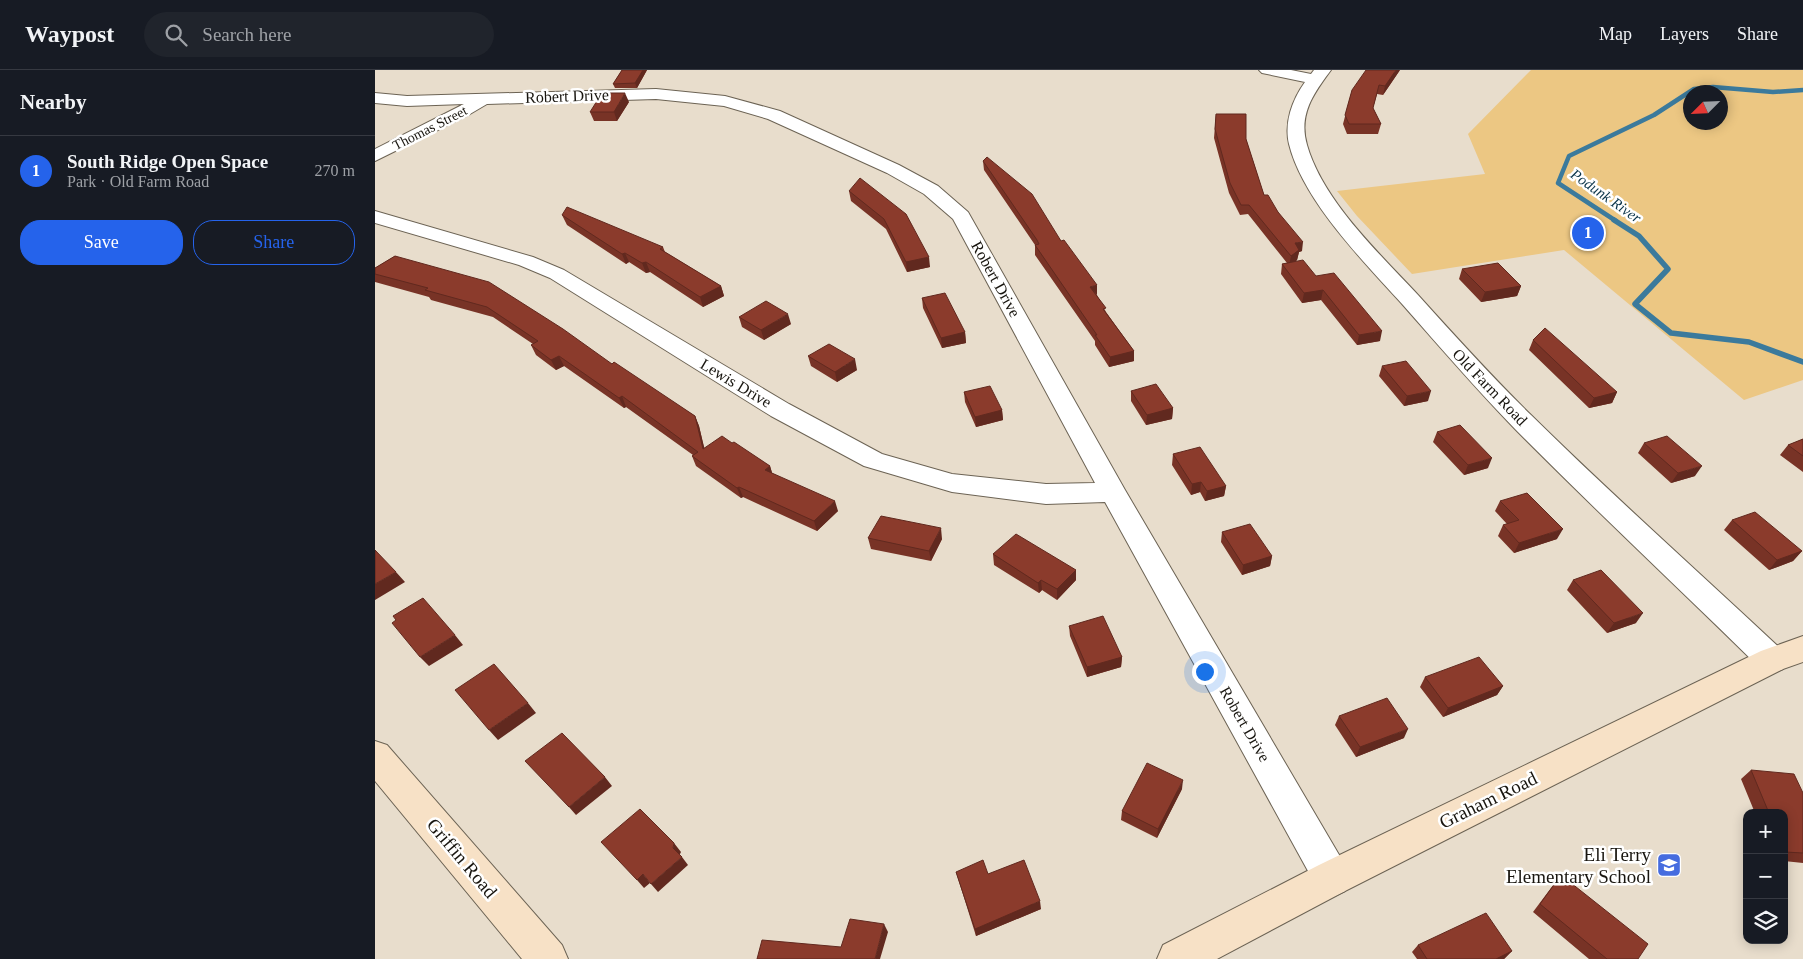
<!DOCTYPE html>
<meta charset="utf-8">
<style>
body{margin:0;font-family:"Times New Roman",serif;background:#20242c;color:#f1f3f6}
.controls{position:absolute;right:15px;bottom:15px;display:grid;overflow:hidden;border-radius:10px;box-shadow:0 2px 12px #0003}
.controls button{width:45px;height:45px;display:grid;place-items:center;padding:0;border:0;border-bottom:1px solid #363941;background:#171b24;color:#f1f3f6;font:25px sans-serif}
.compass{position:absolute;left:1308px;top:15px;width:45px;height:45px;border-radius:50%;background:#171b24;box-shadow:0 2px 12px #0003;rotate:246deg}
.you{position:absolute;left:829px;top:601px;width:18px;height:18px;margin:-12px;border:4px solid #fff;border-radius:50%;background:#1a73e8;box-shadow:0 0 0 8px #1a73e833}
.badge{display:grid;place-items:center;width:32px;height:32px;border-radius:50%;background:#2563eb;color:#fff;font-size:16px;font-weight:700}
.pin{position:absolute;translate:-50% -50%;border:2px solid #fff;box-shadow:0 1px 5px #0006}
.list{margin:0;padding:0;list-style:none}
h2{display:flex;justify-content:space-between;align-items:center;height:65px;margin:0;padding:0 20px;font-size:21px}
h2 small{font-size:16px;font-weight:400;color:#9ea1a6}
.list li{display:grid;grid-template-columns:32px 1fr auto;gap:15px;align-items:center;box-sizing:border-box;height:70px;padding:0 20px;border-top:1px solid #363941}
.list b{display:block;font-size:19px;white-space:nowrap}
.list p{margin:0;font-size:16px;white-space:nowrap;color:#9ea1a6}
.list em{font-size:16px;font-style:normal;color:#9ea1a6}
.actions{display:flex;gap:10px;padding:15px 20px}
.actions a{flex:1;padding:11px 0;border:1px solid #2563eb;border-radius:20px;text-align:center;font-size:18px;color:#2563eb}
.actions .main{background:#2563eb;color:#fff}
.icon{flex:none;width:28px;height:28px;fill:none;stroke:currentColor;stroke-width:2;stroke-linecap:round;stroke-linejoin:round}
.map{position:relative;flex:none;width:1428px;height:889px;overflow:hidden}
header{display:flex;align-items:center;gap:30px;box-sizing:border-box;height:70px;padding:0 25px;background:#171b24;border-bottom:1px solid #363941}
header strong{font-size:24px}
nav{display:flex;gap:28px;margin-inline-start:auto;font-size:18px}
.search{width:350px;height:45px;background:#20242c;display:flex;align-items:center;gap:12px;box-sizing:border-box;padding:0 18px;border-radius:28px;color:#9ea1a6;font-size:19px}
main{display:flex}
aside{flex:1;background:#171b24}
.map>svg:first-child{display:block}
.green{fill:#ecc783;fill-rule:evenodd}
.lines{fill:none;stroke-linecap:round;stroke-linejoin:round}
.stream-far1{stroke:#3b7a9c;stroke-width:4.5}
.stream{stroke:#3b7a9c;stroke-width:5.5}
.street-casing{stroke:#6c6354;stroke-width:2}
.secondary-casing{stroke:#6c6354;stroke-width:2}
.street{fill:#fff;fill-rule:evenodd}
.secondary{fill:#f7e1c6;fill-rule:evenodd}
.wall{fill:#783326}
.shaded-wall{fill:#61291f}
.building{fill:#8b3b2c;stroke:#61291f}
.labels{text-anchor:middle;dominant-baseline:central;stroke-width:5;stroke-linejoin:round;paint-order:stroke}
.far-street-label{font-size:14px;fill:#18150f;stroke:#fff}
.far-water-label{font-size:15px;font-style:italic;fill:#0b3449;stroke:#fff}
.street-label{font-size:16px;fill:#18150f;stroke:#fff}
.near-street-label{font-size:19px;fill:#18150f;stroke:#fff}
.near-poi-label{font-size:19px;fill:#18150f;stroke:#fff;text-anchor:end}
</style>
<header>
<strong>Waypost</strong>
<div class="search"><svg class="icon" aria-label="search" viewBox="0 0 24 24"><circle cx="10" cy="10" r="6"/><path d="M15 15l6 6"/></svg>Search here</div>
<nav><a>Map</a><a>Layers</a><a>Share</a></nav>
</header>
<main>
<aside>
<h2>Nearby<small></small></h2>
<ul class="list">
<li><span class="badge">1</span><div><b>South Ridge Open Space</b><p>Park · Old Farm Road</p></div><em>270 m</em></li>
</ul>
<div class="actions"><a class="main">Save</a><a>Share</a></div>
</aside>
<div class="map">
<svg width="1428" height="889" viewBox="0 0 1428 889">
<rect width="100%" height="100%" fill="#e8ddcc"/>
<path class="green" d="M1156 0H1428V310L1369 330 1189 180 1037 204 982 146 962 121 1110 104 1093 64ZM1316 22H1346V52H1316Z"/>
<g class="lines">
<path class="stream-far1" d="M1241 151 1183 113 1194 86 1279 45 1319 19 1338 17 1398 22 1428 20"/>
<path class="stream" d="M1239 150 1264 166 1293 199 1260 234 1296 263 1374 272 1428 292"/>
<defs>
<path id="street" d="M884 0H916L936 4 939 0H956C939 23 923 44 932 75 948 131 1004 183 1043 225 1080 266 1117 307 1156 345 1238 426 1324 502 1408 581L1413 590 1408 599 1397 603 1386 599C1305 519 1221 441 1141 360 1102 320 1065 277 1028 235 990 193 928 131 914 74 909 53 917 30 930 12L887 3Z
M281 19 350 26 405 41 524 95 563 116 593 142 750 420 970 795 976 808 970 821 957 827 944 821 730 432 671 434 577 422 489 396 396 346 175 208 144 195 0 153V141L158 187 189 200 414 334 507 384 577 404 671 414 720 413 578 149 549 124 512 103 393 49 349 36 281 29 112 34 95 44 0 91V79L89 34 32 36 0 33V23L32 26Z"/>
<path id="secondary" d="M1428 566V592L1408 599 970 821 842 889H782L788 875 944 795 1386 581Z
M0 671 12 675 187 875 193 889H147L0 711Z"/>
</defs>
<use href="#street" class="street-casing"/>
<use href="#secondary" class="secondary-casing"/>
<use href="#street" class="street"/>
<use href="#secondary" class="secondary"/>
</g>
<path class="wall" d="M247 0H272L262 18H240L238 14Z
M1025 0 1008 25 1002 24 998 38 1006 54 1003 64H972L968 54 977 20Z
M254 32 242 51H219L215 42Z
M841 44 871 69 889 125 903 142 927 181 924 182 922 190 920 192 941 206 1005 271 982 275 946 230 927 233 906 204 907 194 912 193 873 144 865 145 854 123 839 68Z
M608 91 686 171 722 225 731 242 759 281V291L734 297 720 275V271L660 185V175L609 100Z
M474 121 531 144 555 197 532 202 511 159 476 131Z
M187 145 288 177 290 182 346 216 349 226 328 237 275 202 271 203 254 192 251 194 192 155Z
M20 186 237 294 320 346 324 356 329 378 357 373 395 396 397 403 463 441 442 461 368 427 366 428 321 396 317 386 318 385 251 337 249 338 189 296 181 300 161 285 156 275 158 274 118 247 56 230 54 227 0 212V198Z
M1087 199 1146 216 1142 226 1106 232 1084 209Z
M547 228 590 262 591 273 567 278 548 238Z
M364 247 416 254 389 270 367 257Z
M1158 270 1242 322 1237 333 1214 338 1154 280Z
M433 286 482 300 462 312 436 296Z
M1007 296 1053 331 1029 336 1004 306Z
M756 321 798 338 797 349 771 355 756 331Z
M589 322 627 340 628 350 601 357 590 332Z
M1062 362 1113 398 1089 405 1058 372Z
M1428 369V402L1405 385 1413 375Z
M1269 373 1320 406 1296 413 1263 383Z
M798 384 851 416 849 426 830 431 825 422 816 425 797 395Z
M1125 431 1182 469 1139 483 1123 466 1128 455 1132 454 1120 441Z
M1357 450 1427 481 1418 491 1394 500 1349 460Z
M847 462 897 486 895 496 867 505 846 472Z
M493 468 567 469 556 491 496 479Z
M618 484 701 500V510L682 530 667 520 664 523 619 495Z
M1198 510 1261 553 1232 563 1192 520Z
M694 556 747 587 746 597 712 607 695 566Z
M1050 607 1128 616 1122 625 1068 647 1045 617Z
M964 646 1029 668 981 687 960 655Z
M1376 700 1428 723V793L1409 791V743H1380L1366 709Z
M807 719 782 768 746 750 747 741Z
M581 802 613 804 666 839 601 866Z
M1186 805 1263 889H1214L1158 842 1179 814Z
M1043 875 1137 881 1129 889H1042L1037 882Z"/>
<path class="shaded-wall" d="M268 0H272L262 18 260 13Z
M1021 0H1025L1008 25 1010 16Z
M250 23 254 32 242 51 239 42Z
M928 172 927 181 924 182 922 190 914 196 916 186 920 173Z
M250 183 254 192 251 194 247 184Z
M554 187 555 197 532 202 531 192Z
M271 192 275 202 271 203 267 193Z
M722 215V225L715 217Z
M346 216 349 226 328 237 325 227Z
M1146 216 1142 226 1106 232 1110 222Z
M948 220 946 230 927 233 929 223Z
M413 244 416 254 389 270 386 260Z
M1007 261 1005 271 982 275 984 265Z
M590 262 591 273 567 278 566 268Z
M759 281V291L734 297 735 287Z
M184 286 189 296 181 300 176 290Z
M480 289 482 300 462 312 460 302Z
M1056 321 1053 331 1029 336 1032 326Z
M1242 322 1237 333 1214 338 1219 328Z
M247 326 251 337 249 338 244 328Z
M798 338 797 349 771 355 772 345Z
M627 340 628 350 601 357 600 347Z
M320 346 324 356 332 389 328 379Z
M1117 388 1113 398 1089 405 1093 395Z
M395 396 398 406 390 400Z
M1327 396 1320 406 1296 413 1303 403Z
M826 412 825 422 816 425 817 414Z
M851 416 849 426 830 431 832 421Z
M364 417 368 427 366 428 362 418Z
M460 431 463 441 442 461 439 451Z
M566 458 567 469 556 491 554 481Z
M1188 459 1182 469 1139 483 1144 473Z
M1427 481 1418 491 1394 500 1402 490Z
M897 486 895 496 867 505 868 495Z
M701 500V510L682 530V519Z
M21 502 30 512 0 530V514Z
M666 510 667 520 664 523 663 513Z
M1268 543 1261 553 1232 563 1239 553Z
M80 565 88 575 54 596 45 587Z
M747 587 746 597 712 607V597Z
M1128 616 1122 625 1068 647 1073 638Z
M153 633 161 643 123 670 114 660Z
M1033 659 1029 668 981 687 985 677Z
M230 707 237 716 201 745 194 737Z
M808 710 807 719 782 768 783 759Z
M299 773 306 782 304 786 298 778Z
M307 787 313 795 283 822 276 814Z
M268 804 275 813 269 818 262 810Z
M665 831 666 839 601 866 600 859Z
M509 854 513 862 505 889H500Z
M1137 881 1129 889H1121Z"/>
<path class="building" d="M247 0H268L260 13 238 14Z
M991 0H1021L1010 16 1004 15 998 38 1006 54H974L970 45 977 20Z
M227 23H250L239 42H215Z
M841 44H871V69L889 125H893L903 142 928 172 920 173 924 180 916 186 874 135H866L855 113 840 59Z
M612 87 657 124 686 171 689 170 722 215 715 217 731 238 728 239 759 281 735 287 720 265H722L660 175 664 174 662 170 608 91Z
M485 108 531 144 554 187 531 192 509 149 474 121Z
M192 137 288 177 285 179 346 216 325 227 271 192 267 193 250 183 247 184 187 145Z
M20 186 114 212 188 259 237 294 239 292 320 346 328 379 347 366 357 373 359 372 395 396 390 400 460 431 439 451 364 417 362 418 317 386 323 382 247 326 244 328 184 286 176 290 156 275 163 271 112 237 50 220 53 218 0 204V198Z
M928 190 941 206 959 203 1007 261 984 265 948 220 929 223 907 194Z
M1123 193 1146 216 1110 222 1087 199Z
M570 223 590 262 566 268 547 228Z
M391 231 413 244 386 260 364 247Z
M1170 258 1242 322 1219 328 1158 270Z
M454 274 480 289 460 302 433 286Z
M1031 291 1056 321 1032 326 1007 296Z
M781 314 798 338 772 345 756 321Z
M615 316 627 340 600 347 589 322Z
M1085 355 1117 388 1093 395 1062 362Z
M1292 366 1327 396 1303 403 1269 373Z
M1428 369V386L1413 375Z
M825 377 851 416 832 421 826 412 817 414 798 384Z
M1152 423 1188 459 1144 473 1128 455 1144 450 1125 431Z
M1380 442 1427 481 1402 490 1357 450Z
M506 446 566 458 554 481 493 468Z
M875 454 897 486 868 495 847 462Z
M641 464 701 500 682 519 666 510 663 513 618 484Z
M0 480 21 502 0 514Z
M1226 500 1268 543 1239 553 1198 510Z
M48 528 80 565 45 587 17 553 21 550 18 546Z
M728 546 747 587 712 597 694 556Z
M1104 587 1128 616 1073 638 1050 607Z
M119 594 153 633 114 660 80 620Z
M1012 628 1033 659 985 677 964 646Z
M187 663 230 707 194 737 150 691Z
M772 693 808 710 783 759 747 741Z
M1376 700 1419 704 1428 723V783L1410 782 1409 779V743H1394Z
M265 739 299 773 298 778 307 787 276 814 268 804 262 810 226 772Z
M608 790 613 804 649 790 665 831 600 859 581 802Z
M1186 805 1273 874 1263 889H1232L1165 834Z
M1111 843 1137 881 1121 889H1052L1043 875Z
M475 849 509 854 500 889H382L387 870 466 877Z"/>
<defs>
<symbol id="school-square" viewBox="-11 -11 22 22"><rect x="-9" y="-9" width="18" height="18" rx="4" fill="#466cdf" stroke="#fff"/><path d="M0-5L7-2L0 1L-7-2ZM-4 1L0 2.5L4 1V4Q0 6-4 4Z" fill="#fff"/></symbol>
</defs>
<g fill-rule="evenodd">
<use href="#school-square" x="1280" y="781" width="28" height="28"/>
</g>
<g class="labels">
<g class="far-street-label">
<text transform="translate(55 58) rotate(-27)">Thomas Street</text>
</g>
<g class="far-water-label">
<text transform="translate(1231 126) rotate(35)">Podunk River</text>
</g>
<g class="street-label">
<text transform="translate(192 26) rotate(-2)">Robert Drive</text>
<text transform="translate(621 209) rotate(61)">Robert Drive</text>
<text transform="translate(361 313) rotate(31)">Lewis Drive</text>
<text transform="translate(1115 317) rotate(46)">Old Farm Road</text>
<text transform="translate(870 654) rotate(60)">Robert Drive</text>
</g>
<g class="near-street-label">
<text transform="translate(1113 730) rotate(-26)">Graham Road</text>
<text transform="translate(87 788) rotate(50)">Griffin Road</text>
</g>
<g class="near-poi-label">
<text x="1276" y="784">Eli Terry<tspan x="1276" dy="22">Elementary School</tspan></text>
</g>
</g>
</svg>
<div class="controls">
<button>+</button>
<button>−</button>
<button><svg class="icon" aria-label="layers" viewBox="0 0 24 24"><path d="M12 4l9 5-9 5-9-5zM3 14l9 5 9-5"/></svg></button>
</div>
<svg class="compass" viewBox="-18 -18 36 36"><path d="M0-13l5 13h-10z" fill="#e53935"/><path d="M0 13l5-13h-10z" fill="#9ea1a6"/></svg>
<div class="you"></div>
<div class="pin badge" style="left:1213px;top:163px">1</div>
</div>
</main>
